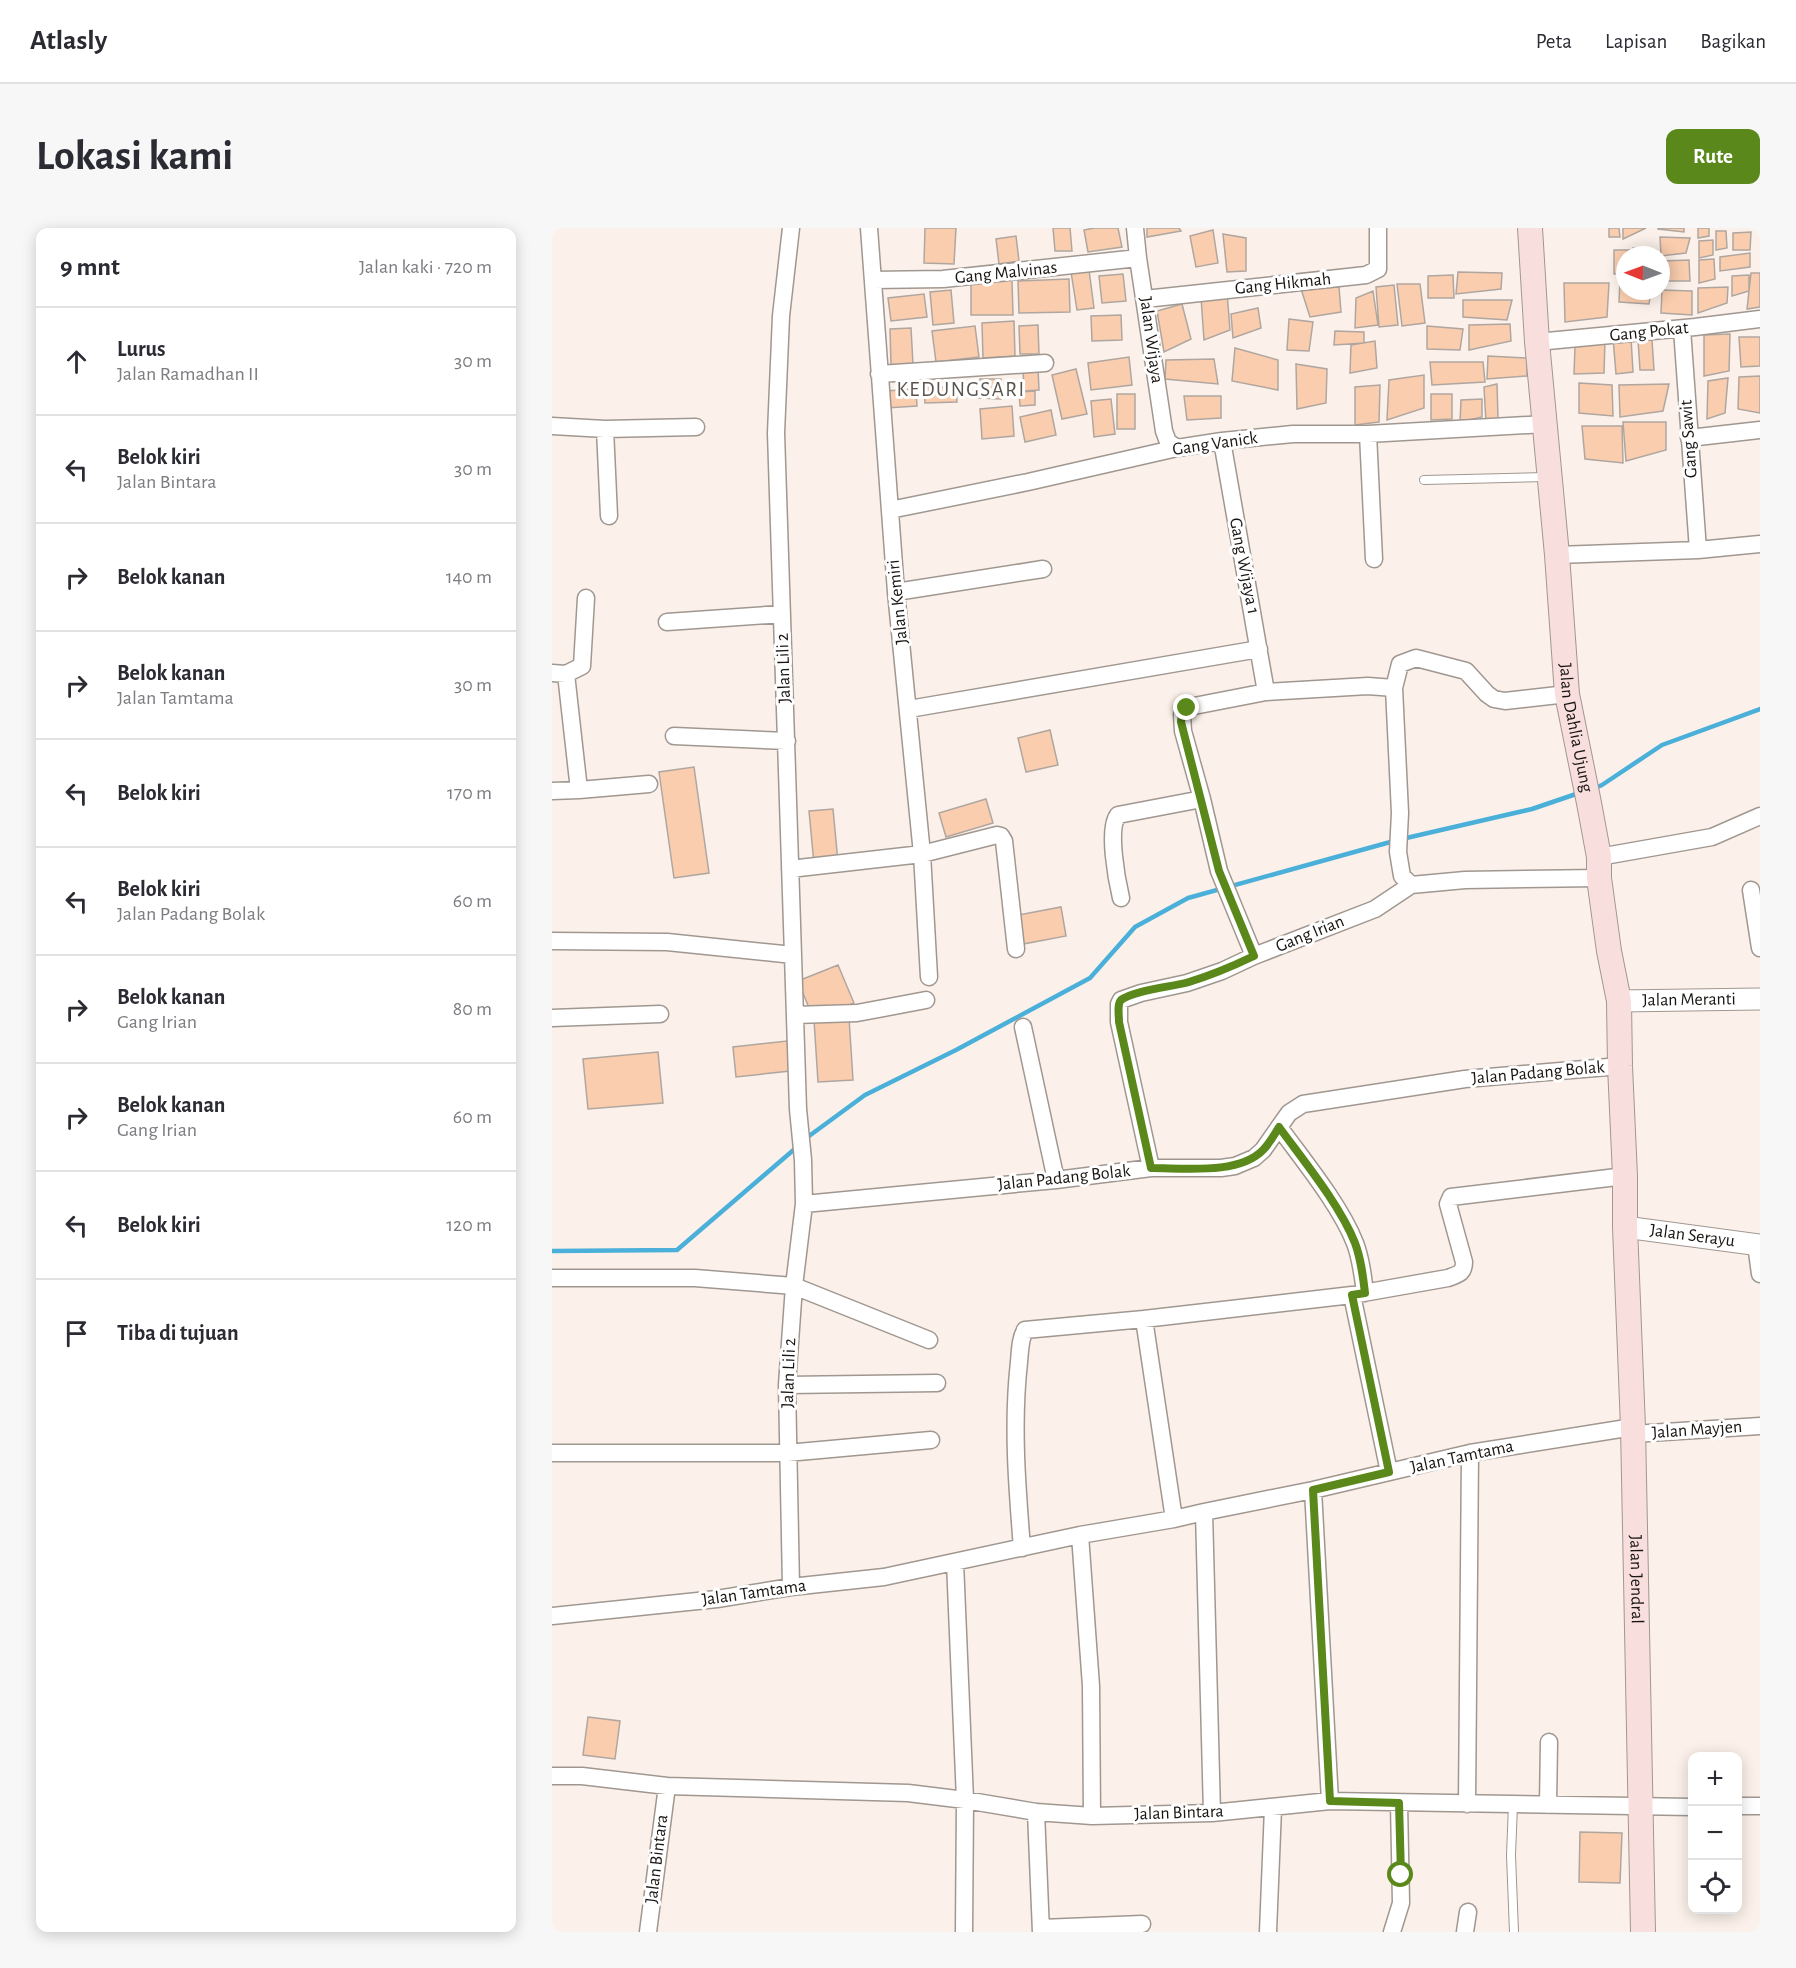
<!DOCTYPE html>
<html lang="id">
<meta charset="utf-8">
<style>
body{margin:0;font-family:"Alegreya Sans",sans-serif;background:#f7f7f7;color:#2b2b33}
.controls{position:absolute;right:18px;bottom:18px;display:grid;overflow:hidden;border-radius:12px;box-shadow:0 3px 15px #0003}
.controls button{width:54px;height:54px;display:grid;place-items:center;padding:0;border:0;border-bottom:2px solid #e1e1e2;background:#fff;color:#2b2b33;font:30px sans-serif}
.compass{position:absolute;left:1064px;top:18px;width:54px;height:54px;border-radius:50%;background:#fff;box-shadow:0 3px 15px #0003;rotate:271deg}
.stop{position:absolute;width:18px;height:18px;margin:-14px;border:4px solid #5a881a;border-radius:50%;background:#fff}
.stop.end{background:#5a881a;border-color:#fff;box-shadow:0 2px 6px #0008}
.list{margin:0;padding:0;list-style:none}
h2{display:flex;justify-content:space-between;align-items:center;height:78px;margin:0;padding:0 24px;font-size:26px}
h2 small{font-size:20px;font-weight:400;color:#7c7c81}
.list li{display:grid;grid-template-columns:39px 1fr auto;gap:18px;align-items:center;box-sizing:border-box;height:108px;padding:0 24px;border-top:2px solid #e1e1e2}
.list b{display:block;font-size:22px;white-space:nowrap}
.list p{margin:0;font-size:20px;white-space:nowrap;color:#7c7c81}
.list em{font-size:20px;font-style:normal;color:#7c7c81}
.icon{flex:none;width:33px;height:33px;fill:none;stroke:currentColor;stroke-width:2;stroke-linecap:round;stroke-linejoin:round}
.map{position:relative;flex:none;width:1208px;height:1704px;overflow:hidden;border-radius:12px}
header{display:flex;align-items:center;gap:36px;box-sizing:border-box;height:84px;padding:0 30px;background:#fff;border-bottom:2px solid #e1e1e2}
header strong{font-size:28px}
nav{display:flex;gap:33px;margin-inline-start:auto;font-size:21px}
.intro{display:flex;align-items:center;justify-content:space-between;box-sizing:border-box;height:144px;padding:0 36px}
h1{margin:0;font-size:42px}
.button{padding:15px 27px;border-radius:12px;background:#5a881a;color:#fff;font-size:21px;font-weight:700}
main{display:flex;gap:36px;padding:0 36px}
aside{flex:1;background:#fff;border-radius:12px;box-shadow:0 3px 15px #0003}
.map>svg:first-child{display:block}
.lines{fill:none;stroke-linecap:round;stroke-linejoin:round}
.stream{stroke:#4bb0d9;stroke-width:4.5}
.building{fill:#facdae;stroke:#b0a6a0;stroke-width:1.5}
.service-casing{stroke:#a09790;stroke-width:10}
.minor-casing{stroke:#a09790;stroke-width:19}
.tertiary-casing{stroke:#a09790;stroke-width:23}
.secondary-casing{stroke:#a09790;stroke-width:26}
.service{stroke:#fff;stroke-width:8}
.minor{stroke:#fff;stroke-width:16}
.tertiary{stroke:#fff;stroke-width:21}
.secondary{stroke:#f9dede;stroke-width:24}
.route{stroke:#5a881a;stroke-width:8}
.labels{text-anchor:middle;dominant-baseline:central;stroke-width:6;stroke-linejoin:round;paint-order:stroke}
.street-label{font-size:18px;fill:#181512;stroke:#fff}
.quarter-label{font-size:21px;letter-spacing:1.5px;fill:#5b534d;stroke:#fff}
</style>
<header>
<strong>Atlasly</strong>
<nav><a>Peta</a><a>Lapisan</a><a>Bagikan</a></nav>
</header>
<div class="intro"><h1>Lokasi kami</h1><a class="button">Rute</a></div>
<main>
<aside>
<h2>9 mnt<small>Jalan kaki · 720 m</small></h2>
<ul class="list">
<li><svg class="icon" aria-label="ahead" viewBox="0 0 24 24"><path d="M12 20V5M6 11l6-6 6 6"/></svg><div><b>Lurus</b><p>Jalan Ramadhan II</p></div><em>30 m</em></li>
<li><svg class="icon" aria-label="left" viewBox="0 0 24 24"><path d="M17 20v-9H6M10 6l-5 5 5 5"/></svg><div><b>Belok kiri</b><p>Jalan Bintara</p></div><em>30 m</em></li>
<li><svg class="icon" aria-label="right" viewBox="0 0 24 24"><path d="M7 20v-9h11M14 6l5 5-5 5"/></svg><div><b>Belok kanan</b></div><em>140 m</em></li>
<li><svg class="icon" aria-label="right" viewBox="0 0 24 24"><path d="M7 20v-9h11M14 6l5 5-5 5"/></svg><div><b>Belok kanan</b><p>Jalan Tamtama</p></div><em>30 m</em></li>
<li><svg class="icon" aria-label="left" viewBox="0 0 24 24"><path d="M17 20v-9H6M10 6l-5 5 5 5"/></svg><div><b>Belok kiri</b></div><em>170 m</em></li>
<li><svg class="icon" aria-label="left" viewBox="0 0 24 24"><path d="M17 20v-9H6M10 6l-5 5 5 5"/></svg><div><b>Belok kiri</b><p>Jalan Padang Bolak</p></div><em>60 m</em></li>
<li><svg class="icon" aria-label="right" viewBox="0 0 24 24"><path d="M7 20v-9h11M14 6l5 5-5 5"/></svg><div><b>Belok kanan</b><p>Gang Irian</p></div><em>80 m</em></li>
<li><svg class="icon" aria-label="right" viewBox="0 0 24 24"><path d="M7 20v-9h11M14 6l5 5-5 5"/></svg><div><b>Belok kanan</b><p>Gang Irian</p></div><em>60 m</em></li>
<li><svg class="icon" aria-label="left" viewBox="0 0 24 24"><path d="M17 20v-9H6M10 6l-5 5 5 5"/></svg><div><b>Belok kiri</b></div><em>120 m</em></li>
<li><svg class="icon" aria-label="arrive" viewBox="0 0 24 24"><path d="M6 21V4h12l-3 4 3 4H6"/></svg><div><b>Tiba di tujuan</b></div></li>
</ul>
</aside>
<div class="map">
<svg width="1208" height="1704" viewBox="0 0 1208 1704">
<rect width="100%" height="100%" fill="#fbf1ea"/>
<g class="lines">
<path class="stream" d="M1041 561 1050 557 1110 517 1208 481
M850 611 980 581 1027 565
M253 911 313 867 404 822 538 750 583 699 636 670 842 613
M0 1023 125 1022 245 919"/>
</g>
<path class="building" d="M373 0H404L402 36 372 35Z
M501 0H518L520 23H503Z
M542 0H566L570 19 536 24 532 2Z
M595 0H627L629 3 595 9Z
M1057 0H1067L1068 9H1057Z
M1071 0H1094L1071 11Z
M1106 0H1132V4L1106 1Z
M1146 0H1157V8L1146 10Z
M661 2 666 35 644 39 638 8Z
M1164 3H1174L1175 20 1164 22Z
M1199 4 1198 22H1181V5Z
M671 6 694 10V43L675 44Z
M464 8 467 33 447 36 444 11Z
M1108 9 1138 10 1134 25 1109 28Z
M1161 12V27L1147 30V13Z
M1081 20 1099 21V27H1081Z
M1062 22H1079V27H1073V45L1062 46Z
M1198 25V39L1168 43V29Z
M1162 31 1163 51 1147 55V32Z
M1137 32 1138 53H1109V33Z
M537 42 542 80 525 82 519 44Z
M906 44 950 45 949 61 904 66Z
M1199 45H1208V79L1195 81Z
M571 46 574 73 550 75 547 48Z
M901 47 902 70H876V48Z
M1197 47V63L1180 68V48Z
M1073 50V63H1099L1097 76 1067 74 1068 51Z
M517 51 518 84 467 85 466 53Z
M419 52H460L461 87H419Z
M1012 55H1057L1055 89 1013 94Z
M845 56H868L873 95 850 98Z
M842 57 846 97 827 99 824 59Z
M787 59 789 84 758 89 749 61Z
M1176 59 1175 75 1146 85V60Z
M399 62 402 95 381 97 378 64Z
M1110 62 1140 63V87L1109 85Z
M821 63 826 97 803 100 804 70Z
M675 64 678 102 652 112 649 69Z
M372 66 375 89 339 93 336 70Z
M911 72H960L955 92 911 89Z
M630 76 639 111 612 124 605 83Z
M706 80 709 100 681 110 679 86Z
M569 87 570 112 540 113 539 88Z
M737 91 761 94 757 123 735 122Z
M462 93 463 128 431 130 430 95Z
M958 96 959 113 917 122V97Z
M486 97 487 126H468L467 98Z
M423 98 427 129 384 134 380 103Z
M875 98 911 101 908 122 875 121Z
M359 100 361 136 339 137 338 101Z
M783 103 812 104V115L782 117Z
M1178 106 1177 143 1152 148V107Z
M1187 109H1208V138L1189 139Z
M1061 110H1079L1081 144 1064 146Z
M1053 112 1052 145 1022 146 1023 118Z
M1086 112H1100L1102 142H1088Z
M823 113 825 140 798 145 799 117Z
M683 120 726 132V162L680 153Z
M936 128 975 130V148L935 151Z
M577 129 580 157 539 162 536 135Z
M662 131 666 156 613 151 614 132Z
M878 134H931L933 154 880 157Z
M744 136 775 141 774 175 745 181Z
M486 140 487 162 472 163 471 141Z
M524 141 535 186 510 191 500 147Z
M872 147V180L835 192 837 152Z
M1208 148V185L1186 181 1187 149Z
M1176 150 1173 185 1155 191 1156 153Z
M428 151H449V171L427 170Z
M1027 155 1060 157 1061 188 1027 185Z
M945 156 946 190 934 194 932 159Z
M1117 156 1111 183 1068 189 1067 157Z
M828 157 827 194 803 197V159Z
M372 159H404L405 174 373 175Z
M364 161 365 178 334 180 333 163Z
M483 163V177L468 178 467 164Z
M565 166H583V201H565Z
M879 166H900V191L879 192Z
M632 168H669V190L635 192Z
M559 171 563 206 542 209 539 173Z
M930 171V189L908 194 909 172Z
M460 178 462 208 430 211 428 181Z
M499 182 504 207 473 214 468 189Z
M1071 194H1114V222L1074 233Z
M1030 198H1070L1071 235 1033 231Z
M498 502 506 537 474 544 466 510Z
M142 539 157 645 122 650 107 544Z
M434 571 441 595 394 609 387 585Z
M281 581 286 634 262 636 257 583Z
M509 679 514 708 466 717 461 688Z
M286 737 302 775 262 792 246 753Z
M297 790 301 852 266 854 262 792Z
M235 813 238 843 184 849 181 819Z
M106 824 111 875 36 881 31 831Z
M36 1489 68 1493 63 1531 31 1527Z
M1028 1604 1070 1605 1068 1655 1027 1654Z"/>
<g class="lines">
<defs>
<path id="service" d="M872 252 994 249
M961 1577 959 1627 962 1704"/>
<path id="minor" d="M317 0 344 364 370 626 377 749
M583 0 586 30 612 203 616 214 625 220
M321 52 391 51 586 30
M593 71 814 47 826 41V0
M1130 101 1146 322
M985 114 1143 99 1208 91
M327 146 493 135
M0 198 53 201 144 199
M53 201 57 288
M816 206 822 331
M1137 210 1208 202
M670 213 714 464
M338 282 476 254 625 220 670 213 741 206H816L993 196
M1005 327 1146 322 1208 316
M344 364 491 341
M115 394 230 386
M0 445 14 446 30 438 34 370
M357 481 707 421
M122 508 235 513
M27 562 97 556
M0 563 27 562 14 446
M1047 629 1160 609 1208 588
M238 641 370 626 445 607 449 608 452 613 464 721
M859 657 850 648 846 624 848 585 842 460 848 436 864 430 914 443 935 466 942 471 953 473 1015 466
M1199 662 1208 720
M569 670C565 653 555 601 566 587L650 571
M0 713 115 714 241 727
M702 728 667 643 650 571 631 503 630 487 635 480 642 478 714 464 816 458 842 460
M243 787 305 785 374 772
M0 790 108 786
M471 799 504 952
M727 899C751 932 788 977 803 1015 809 1031 811 1048 813 1065
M599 940 567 794V776L569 772 589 765 635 755 670 743 702 728 823 681 859 657 913 652 1047 650
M252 976 504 952 599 940H669L683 938 702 930 711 922 737 885 751 876 913 851 1068 838
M1204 1016 1208 1046
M0 1050H143L242 1058 377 1112
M800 1067 837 1244
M592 1091 622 1291
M235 1157 385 1155
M1081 1206 1208 1198
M0 1225H235L379 1212
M761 1262 778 1573
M652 1284 660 1585
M528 1307 539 1458 540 1588
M470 1320C465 1258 460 1196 467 1134 468 1123 468 1111 473 1102L592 1091 800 1067 896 1050C907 1046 912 1045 912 1034L896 976 899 969 1073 948
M403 1334 413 1572 412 1704
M239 1359 235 1157 242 1058 252 976 251 932 246 881 224 205 229 88 239 0
M0 1388 165 1371 239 1359 332 1349 528 1307 622 1291 652 1284 761 1262 918 1225 1081 1199
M0 1548H30L115 1558 356 1565 413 1572 484 1584 540 1588 660 1585 778 1573 1140 1579
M915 1576 918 1225
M996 1577 997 1514
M1186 1578H1208
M484 1584 489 1704
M489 1700 590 1696
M96 1704 115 1558
M716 1704 721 1580
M840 1704 849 1675 847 1575
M913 1704 916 1684"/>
<g id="tertiary">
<path id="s1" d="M1067 773 1208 771"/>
<path id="s2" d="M1073 999 1208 1017"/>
</g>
<g id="secondary">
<path id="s3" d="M978 0 985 114 1005 327 1015 466 1037 575 1047 629V650L1057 723 1067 773 1068 838 1073 948V999L1081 1199 1091 1704"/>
</g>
</defs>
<use href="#service" class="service-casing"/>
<use href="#minor" class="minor-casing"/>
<use href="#tertiary" class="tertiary-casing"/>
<use href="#secondary" class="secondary-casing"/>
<use href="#service" class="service"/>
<use href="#minor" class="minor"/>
<use href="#tertiary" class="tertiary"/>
<use href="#secondary" class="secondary"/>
</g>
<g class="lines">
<path class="route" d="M635 480 630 487 629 494 667 643 702 728C681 738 660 747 637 754 620 759 582 762 569 772 565 776 567 788 567 794L599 940C632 940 687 947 711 922 718 915 722 907 727 899 751 932 788 977 803 1015 809 1031 811 1048 813 1065L800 1067 837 1244 761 1262 778 1573 847 1575 849 1647"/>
</g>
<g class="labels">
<g class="street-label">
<text transform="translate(454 45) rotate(-6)">Gang Malvinas</text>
<text transform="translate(731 56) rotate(-6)">Gang Hikmah</text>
<text transform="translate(1097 104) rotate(-6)">Gang Pokat</text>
<text transform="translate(599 112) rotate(82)">Jalan Wijaya</text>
<text transform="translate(1137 211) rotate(-94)">Gang Sawit</text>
<text transform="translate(663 216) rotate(-8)">Gang Vanick</text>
<text transform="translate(692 338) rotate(79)">Gang Wijaya 1</text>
<text transform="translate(346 374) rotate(-96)">Jalan Kemiri</text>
<text transform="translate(232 440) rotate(-92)">Jalan Lili 2</text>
<text stroke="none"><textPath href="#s3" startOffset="502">Jalan Dahlia Ujung</textPath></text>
<text transform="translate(758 706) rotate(-22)">Gang Irian</text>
<text stroke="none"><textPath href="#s1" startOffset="70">Jalan Meranti</textPath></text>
<text transform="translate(986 845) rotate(-5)">Jalan Padang Bolak</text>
<text transform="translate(512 950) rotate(-6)">Jalan Padang Bolak</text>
<text stroke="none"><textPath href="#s2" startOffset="68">Jalan Serayu</textPath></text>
<text transform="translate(237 1145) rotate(-88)">Jalan Lili 2</text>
<text transform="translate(1145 1202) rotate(-4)">Jalan Mayjen</text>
<text transform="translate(910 1229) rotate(-12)">Jalan Tamtama</text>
<text stroke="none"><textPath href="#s3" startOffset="1358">Jalan Jendral</textPath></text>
<text transform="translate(202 1365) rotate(-8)">Jalan Tamtama</text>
<text transform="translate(627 1585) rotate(-2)">Jalan Bintara</text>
<text transform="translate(105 1631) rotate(-83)">Jalan Bintara</text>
</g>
<g class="quarter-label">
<text x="409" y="161">KEDUNGSARI</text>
</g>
</g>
</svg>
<div class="controls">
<button>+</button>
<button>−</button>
<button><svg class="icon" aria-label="locate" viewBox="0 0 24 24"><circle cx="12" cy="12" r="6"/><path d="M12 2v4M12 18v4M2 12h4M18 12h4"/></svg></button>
</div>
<svg class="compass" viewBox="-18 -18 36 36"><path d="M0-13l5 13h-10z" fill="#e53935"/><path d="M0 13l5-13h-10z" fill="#7c7c81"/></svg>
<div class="stop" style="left:849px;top:1647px"></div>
<div class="stop end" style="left:635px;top:480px"></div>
</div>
</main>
